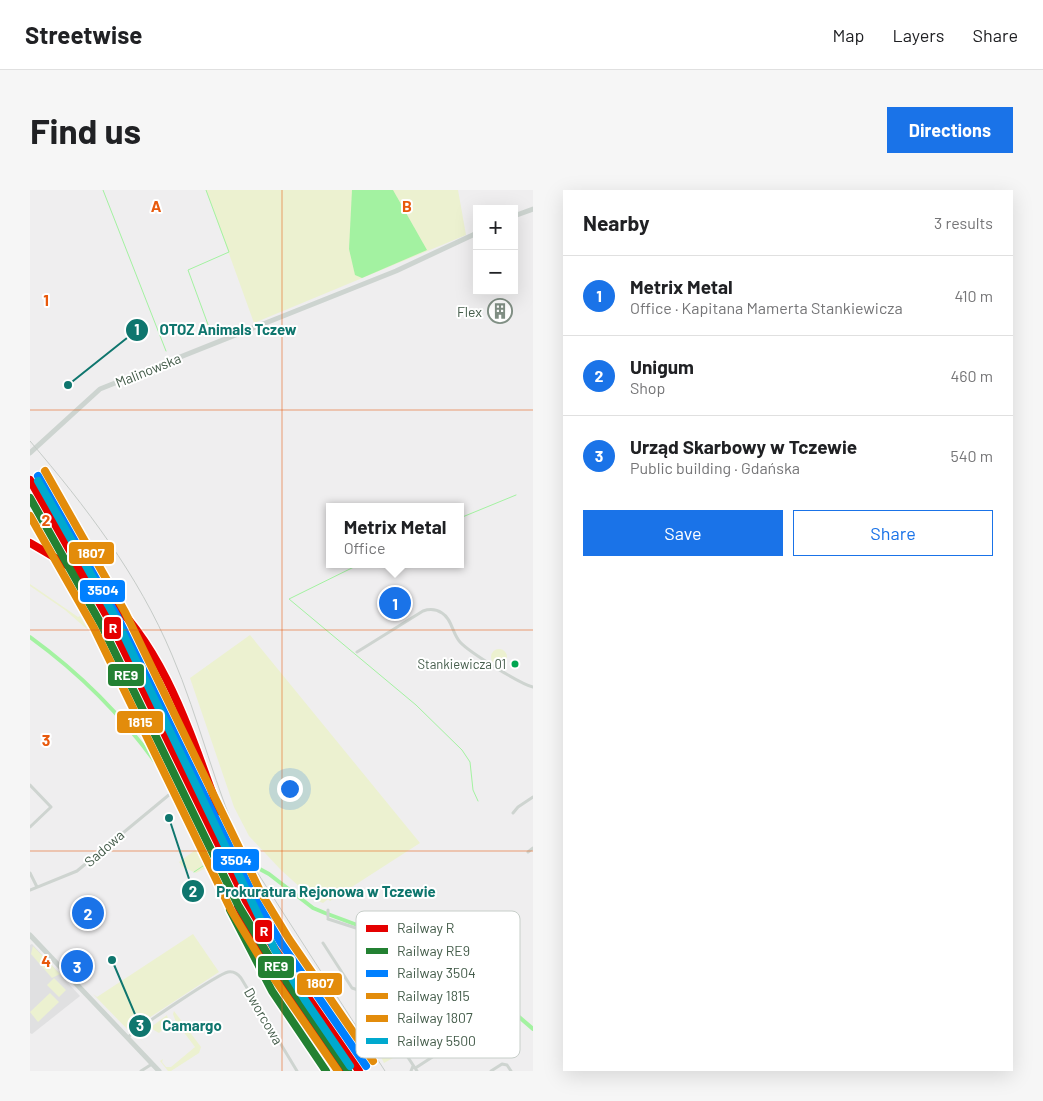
<!DOCTYPE html>
<meta charset="utf-8">
<style>
body{margin:0;font-family:Barlow,sans-serif;background:#f6f6f6;color:#202124}
.controls{position:absolute;right:15px;top:15px;display:grid;overflow:hidden;border-radius:0px;box-shadow:0 5px 20px #0002}
.controls button{width:45px;height:45px;display:grid;place-items:center;padding:0;border:0;border-bottom:1px solid #e0e0e0;background:#fff;color:#202124;font:25px sans-serif}
.you{position:absolute;left:259px;top:598px;width:18px;height:18px;margin:-12px;border:4px solid #fff;border-radius:50%;background:#1a73e8;box-shadow:0 0 0 8px #1a73e833}
.badge{display:grid;place-items:center;width:32px;height:32px;border-radius:50%;background:#1a73e8;color:#fff;font-size:16px;font-weight:700}
.pin{position:absolute;translate:-50% -50%;border:2px solid #fff;box-shadow:0 1px 5px #0006}
.popup{position:absolute;left:296px;top:313px;width:138px;height:65px;box-sizing:border-box;display:grid;place-content:center;border-radius:0px;background:#fff;filter:drop-shadow(0 1px 4px #0005);font-size:16px;white-space:nowrap;color:#757577}
.popup b{font-size:19px;color:#202124}
.popup::after{content:'';position:absolute;left:50%;top:100%;margin-left:-10px;border:10px solid transparent;border-top-color:#fff}
.list{margin:0;padding:0;list-style:none}
h2{display:flex;justify-content:space-between;align-items:center;height:65px;margin:0;padding:0 20px;font-size:21px}
h2 small{font-size:16px;font-weight:400;color:#757577}
.list li{display:grid;grid-template-columns:32px 1fr auto;gap:15px;align-items:center;box-sizing:border-box;height:80px;padding:0 20px;border-top:1px solid #e0e0e0}
.list b{display:block;font-size:19px;white-space:nowrap}
.list p{margin:0;font-size:16px;white-space:nowrap;color:#757577}
.list em{font-size:16px;font-style:normal;color:#757577}
.actions{display:flex;gap:10px;padding:15px 20px}
.actions a{flex:1;padding:11px 0;border:1px solid #1a73e8;border-radius:0px;text-align:center;font-size:18px;color:#1a73e8}
.actions .main{background:#1a73e8;color:#fff}
.map{position:relative;flex:none;width:503px;height:881px;overflow:hidden;border-radius:0px}
header{display:flex;align-items:center;gap:30px;box-sizing:border-box;height:70px;padding:0 25px;background:#fff;border-bottom:1px solid #e0e0e0}
header strong{font-size:24px}
nav{display:flex;gap:28px;margin-inline-start:auto;font-size:18px}
.intro{display:flex;align-items:center;justify-content:space-between;box-sizing:border-box;height:120px;padding:0 30px}
h1{margin:0;font-size:35px}
.button{padding:12px 22px;border-radius:0px;background:#1a73e8;color:#fff;font-size:18px;font-weight:700}
main{display:flex;gap:30px;padding:0 30px}
aside{flex:1;background:#fff;border-radius:0px;box-shadow:0 5px 20px #0002}
.map>svg:first-child{display:block}
.education{fill:#e0e0e1}
.green{fill:#ecf1d0}
.water{fill:#a3f2a1}
.lines{fill:none;stroke-linecap:round;stroke-linejoin:round}
.stream{stroke:#a3f2a1;stroke-width:1}
.canal{stroke:#a3f2a1;stroke-width:4}
.street{stroke:#ced4d0;stroke-width:3}
.secondary{stroke:#cdd4d0;stroke-width:5}
.rail{stroke:#c6cbc8;stroke-width:1}
.rail-1-casing{stroke:#fff;stroke-width:11}
.rail-2-casing{stroke:#fff;stroke-width:11}
.rail-3-casing{stroke:#fff;stroke-width:11}
.rail-4-casing{stroke:#fff;stroke-width:11}
.rail-5-casing{stroke:#fff;stroke-width:11}
.rail-6-casing{stroke:#fff;stroke-width:11}
.rail-1{stroke:#e50000;stroke-width:8}
.rail-2{stroke:#238132;stroke-width:8}
.rail-3{stroke:#0080ff;stroke-width:8}
.rail-4{stroke:#e38c0b;stroke-width:8}
.rail-5{stroke:#e38c0b;stroke-width:8}
.rail-6{stroke:#00a9ce;stroke-width:8}
.grid{fill:none;stroke:#e8590c;stroke-width:1;stroke-opacity:0.55}
.bus-dot{fill:#00a651;stroke:#fff;stroke-width:2}
.labels{text-anchor:middle;dominant-baseline:central;stroke-width:4;stroke-linejoin:round;paint-order:stroke}
.bus-label{font-size:13px;fill:#445c4a;stroke:#fff;text-anchor:end}
.poi-label{font-size:14px;fill:#445c4a;stroke:#fff;text-anchor:end}
.street-label{font-size:14px;fill:#445c4a;stroke:#fff}
.key{fill:#fff;stroke:#c7cec9;stroke-width:1}
.key-label{font-size:14px;fill:#445c4a}
.grid-label{font-size:16px;text-anchor:middle;font-weight:bold;fill:#e8590c;stroke:#fff;stroke-width:4;stroke-linejoin:round;paint-order:stroke}
.leader{fill:none;stroke:#0f766e;stroke-width:2}
.callout-dot{fill:#0f766e;stroke:#fff;stroke-width:2}
.mark-label{font-size:15px;text-anchor:middle;font-weight:bold;fill:#fff}
.callout-label{font-size:15px;text-anchor:middle;font-weight:bold;fill:#0f766e;stroke:#fff;stroke-width:4;stroke-linejoin:round;paint-order:stroke}
.line-badge{stroke:#fff;stroke-width:2}
.badge-label{font-size:14px;text-anchor:middle;font-weight:bold;fill:#fff}
</style>
<header>
<strong>Streetwise</strong>
<nav><a>Map</a><a>Layers</a><a>Share</a></nav>
</header>
<div class="intro"><h1>Find us</h1><a class="button">Directions</a></div>
<main>
<div class="map">
<svg width="503" height="881" viewBox="0 0 503 881">
<rect width="100%" height="100%" fill="#efeeef"/>
<path class="education" d="M2 754 50 806 2 844 0 843V755Z"/>
<path class="green" d="M176 0H428L436 45 224 133Z
M0 394 48 427 50 426 58 440 35 420 0 396Z
M220 445 390 653 300 711 298 709 293 713 283 709 251 680 219 646 204 617 160 488Z
M461 467a8 8 0 1 1 16 0a8 8 0 1 1-16 0Z
M168 658 182 678 174 679 166 683 153 677 149 672Z
M163 744 189 782 99 841 63 804 67 807Z
M3 756 30 784 22 788 1 764Z
M24 788 36 800 29 807 17 795Z
M20 803 29 812 8 832 0 822Z
M144 821 171 857 169 863 141 881H138L130 871 133 869 132 872 136 877H141L165 857 146 832 143 824Z
M137 825 139 833 129 843 122 839 110 849 125 865 108 847Z
M365 853 372 863 354 873 349 863Z"/>
<path class="water" d="M322 0H363L397 60 332 88 325 85 319 59Z"/>
<g class="lines">
<path class="stream" d="M73 0 136 161
M176 0 199 62 158 80 180 140
M430 328 486 305
M330 374 259 409 386 515 432 560 440 572 443 600 448 611
M164 682 182 670"/>
<path class="canal" d="M0 447C58 489 107 541 145 601 159 623 166 653 183 671
M226 677 239 684 283 718 295 723 338 739 441 769 457 780 481 820 503 839"/>
<path class="street" d="M327 462 393 421C399 419 406 419 412 423 422 429 422 443 430 452 439 462 490 494 503 497
M0 595 21 617 0 637
M483 623 488 617 503 607
M498 662 503 658
M0 683 7 697
M0 700 47 681 140 604
M298 720V727
M298 729 410 765 405 772 342 813
M293 753 322 798 331 801 342 813 387 881
M423 787 459 843
M355 832 427 784 419 771 410 765
M98 847C108 838 188 784 198 782 204 781 208 784 211 788L267 881
M387 877 453 834
M111 881 122 874
M381 881 383 876
M461 881 472 874 477 875 481 881"/>
<path class="secondary" d="M484 26 503 19
M0 263 70 199 366 81 447 43
M0 745 129 881"/>
<path class="rail" d="M0 251C56 317 108 384 142 465 170 530 185 601 216 665L355 881
M0 328 133 556 169 629
M189 621 209 672
M209 665 233 712 343 875
M198 689 245 784 310 881"/>
<defs>
<path id="rail-1" d="M0 290 79 430 216 711 244 758 329 881
M0 353C26 368 50 382 72 402 135 457 161 546 189 621
M208 716 240 781
M240 768 268 815 313 881"/>
<path id="rail-2" d="M0 308 71 434 208 715 237 763 318 881
M200 720 242 801 296 881"/>
<path id="rail-3" d="M8 286 87 426 224 707 251 753 336 876"/>
<path id="rail-4" d="M0 326 64 438 201 720 230 768 308 881"/>
<path id="rail-5" d="M15 281 95 422 231 703 259 749 343 871"/>
<path id="rail-6" d="M8 291 85 427 245 760 275 810 320 876"/>
</defs>
<use href="#rail-1" class="rail-1-casing"/>
<use href="#rail-2" class="rail-2-casing"/>
<use href="#rail-3" class="rail-3-casing"/>
<use href="#rail-4" class="rail-4-casing"/>
<use href="#rail-5" class="rail-5-casing"/>
<use href="#rail-6" class="rail-6-casing"/>
<use href="#rail-1" class="rail-1"/>
<use href="#rail-2" class="rail-2"/>
<use href="#rail-3" class="rail-3"/>
<use href="#rail-4" class="rail-4"/>
<use href="#rail-5" class="rail-5"/>
<use href="#rail-6" class="rail-6"/>
</g>
<path class="grid" d="M252 0V881M0 220H503M0 440H503M0 661H503"/>
<defs>
<symbol id="building-ring" viewBox="-11 -11 22 22"><circle r="9.5" fill="#fff" stroke="#808f84" stroke-width="1.5"/><path d="M-4-6H4V6H1V3H-1V6H-4ZM-2.5-4.3h1.7v1.8h-1.7ZM.8-4.3h1.7v1.8H.8ZM-2.5-1h1.7V.8h-1.7ZM.8-1h1.7V.8H.8Z" fill="#808f84"/></symbol>
</defs>
<g fill-rule="evenodd">
<use href="#building-ring" x="456" y="107" width="28" height="28"/>
</g>
<circle class="bus-dot" cx="485" cy="474" r="4.5"/>
<g class="labels">
<g class="bus-label">
<text x="476" y="474">Stankiewicza 01</text>
</g>
<g class="poi-label">
<text x="452" y="121">Flex</text>
</g>
<g class="street-label">
<text transform="translate(118 180) rotate(-22)">Malinowska</text>
<text transform="translate(74 658) rotate(-41)">Sadowa</text>
<text transform="translate(234 826) rotate(60)">Dworcowa</text>
</g>
</g>
<rect x="326" y="721" width="164" height="147" rx="8" class="key"/>
<rect x="336" y="735" width="22" height="7" fill="#e50000"/>
<rect x="336" y="758" width="22" height="6" fill="#238132"/>
<rect x="336" y="780" width="22" height="7" fill="#0080ff"/>
<rect x="336" y="803" width="22" height="6" fill="#e38c0b"/>
<rect x="336" y="825" width="22" height="7" fill="#e38c0b"/>
<rect x="336" y="848" width="22" height="6" fill="#00a9ce"/>
<g class="key-label">
<text x="367" y="743">Railway R</text>
<text x="367" y="766">Railway RE9</text>
<text x="367" y="788">Railway 3504</text>
<text x="367" y="811">Railway 1815</text>
<text x="367" y="833">Railway 1807</text>
<text x="367" y="856">Railway 5500</text>
</g>
<g class="grid-label">
<text x="126" y="22">A</text>
<text x="377" y="22">B</text>
<text x="16" y="116">1</text>
<text x="16" y="336">2</text>
<text x="16" y="556">3</text>
<text x="16" y="777">4</text>
</g>
<path class="leader" d="M38 195L107 140M139 628L163 701M82 770L110 836"/>
<g class="callout-dot">
<circle cx="38" cy="195" r="5"/>
<circle cx="139" cy="628" r="5"/>
<circle cx="82" cy="770" r="5"/>
<circle cx="107" cy="140" r="12"/>
<circle cx="163" cy="701" r="12"/>
<circle cx="110" cy="836" r="12"/>
</g>
<g class="mark-label">
<text x="107" y="145">1</text>
<text x="163" y="707">2</text>
<text x="110" y="841">3</text>
</g>
<g class="callout-label">
<text x="198" y="145">OTOZ Animals Tczew</text>
<text x="296" y="707">Prokuratura Rejonowa w Tczewie</text>
<text x="162" y="841">Camargo</text>
</g>
<g class="line-badge">
<rect x="38" y="351" width="47" height="24" rx="5" fill="#e38c0b"/>
<rect x="49" y="389" width="47" height="24" rx="5" fill="#0080ff"/>
<rect x="73" y="426" width="19" height="24" rx="5" fill="#e50000"/>
<rect x="77" y="473" width="38" height="24" rx="5" fill="#238132"/>
<rect x="86" y="520" width="48" height="24" rx="5" fill="#e38c0b"/>
<rect x="182" y="658" width="48" height="24" rx="5" fill="#0080ff"/>
<rect x="224" y="729" width="19" height="24" rx="5" fill="#e50000"/>
<rect x="227" y="765" width="38" height="24" rx="5" fill="#238132"/>
<rect x="266" y="782" width="47" height="24" rx="5" fill="#e38c0b"/>
</g>
<g class="badge-label">
<text x="61" y="368">1807</text>
<text x="73" y="405">3504</text>
<text x="83" y="443">R</text>
<text x="96" y="490">RE9</text>
<text x="110" y="537">1815</text>
<text x="206" y="675">3504</text>
<text x="234" y="746">R</text>
<text x="246" y="781">RE9</text>
<text x="290" y="798">1807</text>
</g>
</svg>
<div class="controls">
<button>+</button>
<button>−</button>
</div>
<div class="you"></div>
<div class="pin badge" style="left:365px;top:413px">1</div>
<div class="popup"><b>Metrix Metal</b>Office</div>
<div class="pin badge" style="left:58px;top:723px">2</div>
<div class="pin badge" style="left:47px;top:776px">3</div>
</div>
<aside>
<h2>Nearby<small>3 results</small></h2>
<ul class="list">
<li><span class="badge">1</span><div><b>Metrix Metal</b><p>Office · Kapitana Mamerta Stankiewicza</p></div><em>410 m</em></li>
<li><span class="badge">2</span><div><b>Unigum</b><p>Shop</p></div><em>460 m</em></li>
<li><span class="badge">3</span><div><b>Urząd Skarbowy w Tczewie</b><p>Public building · Gdańska</p></div><em>540 m</em></li>
</ul>
<div class="actions"><a class="main">Save</a><a>Share</a></div>
</aside>
</main>
